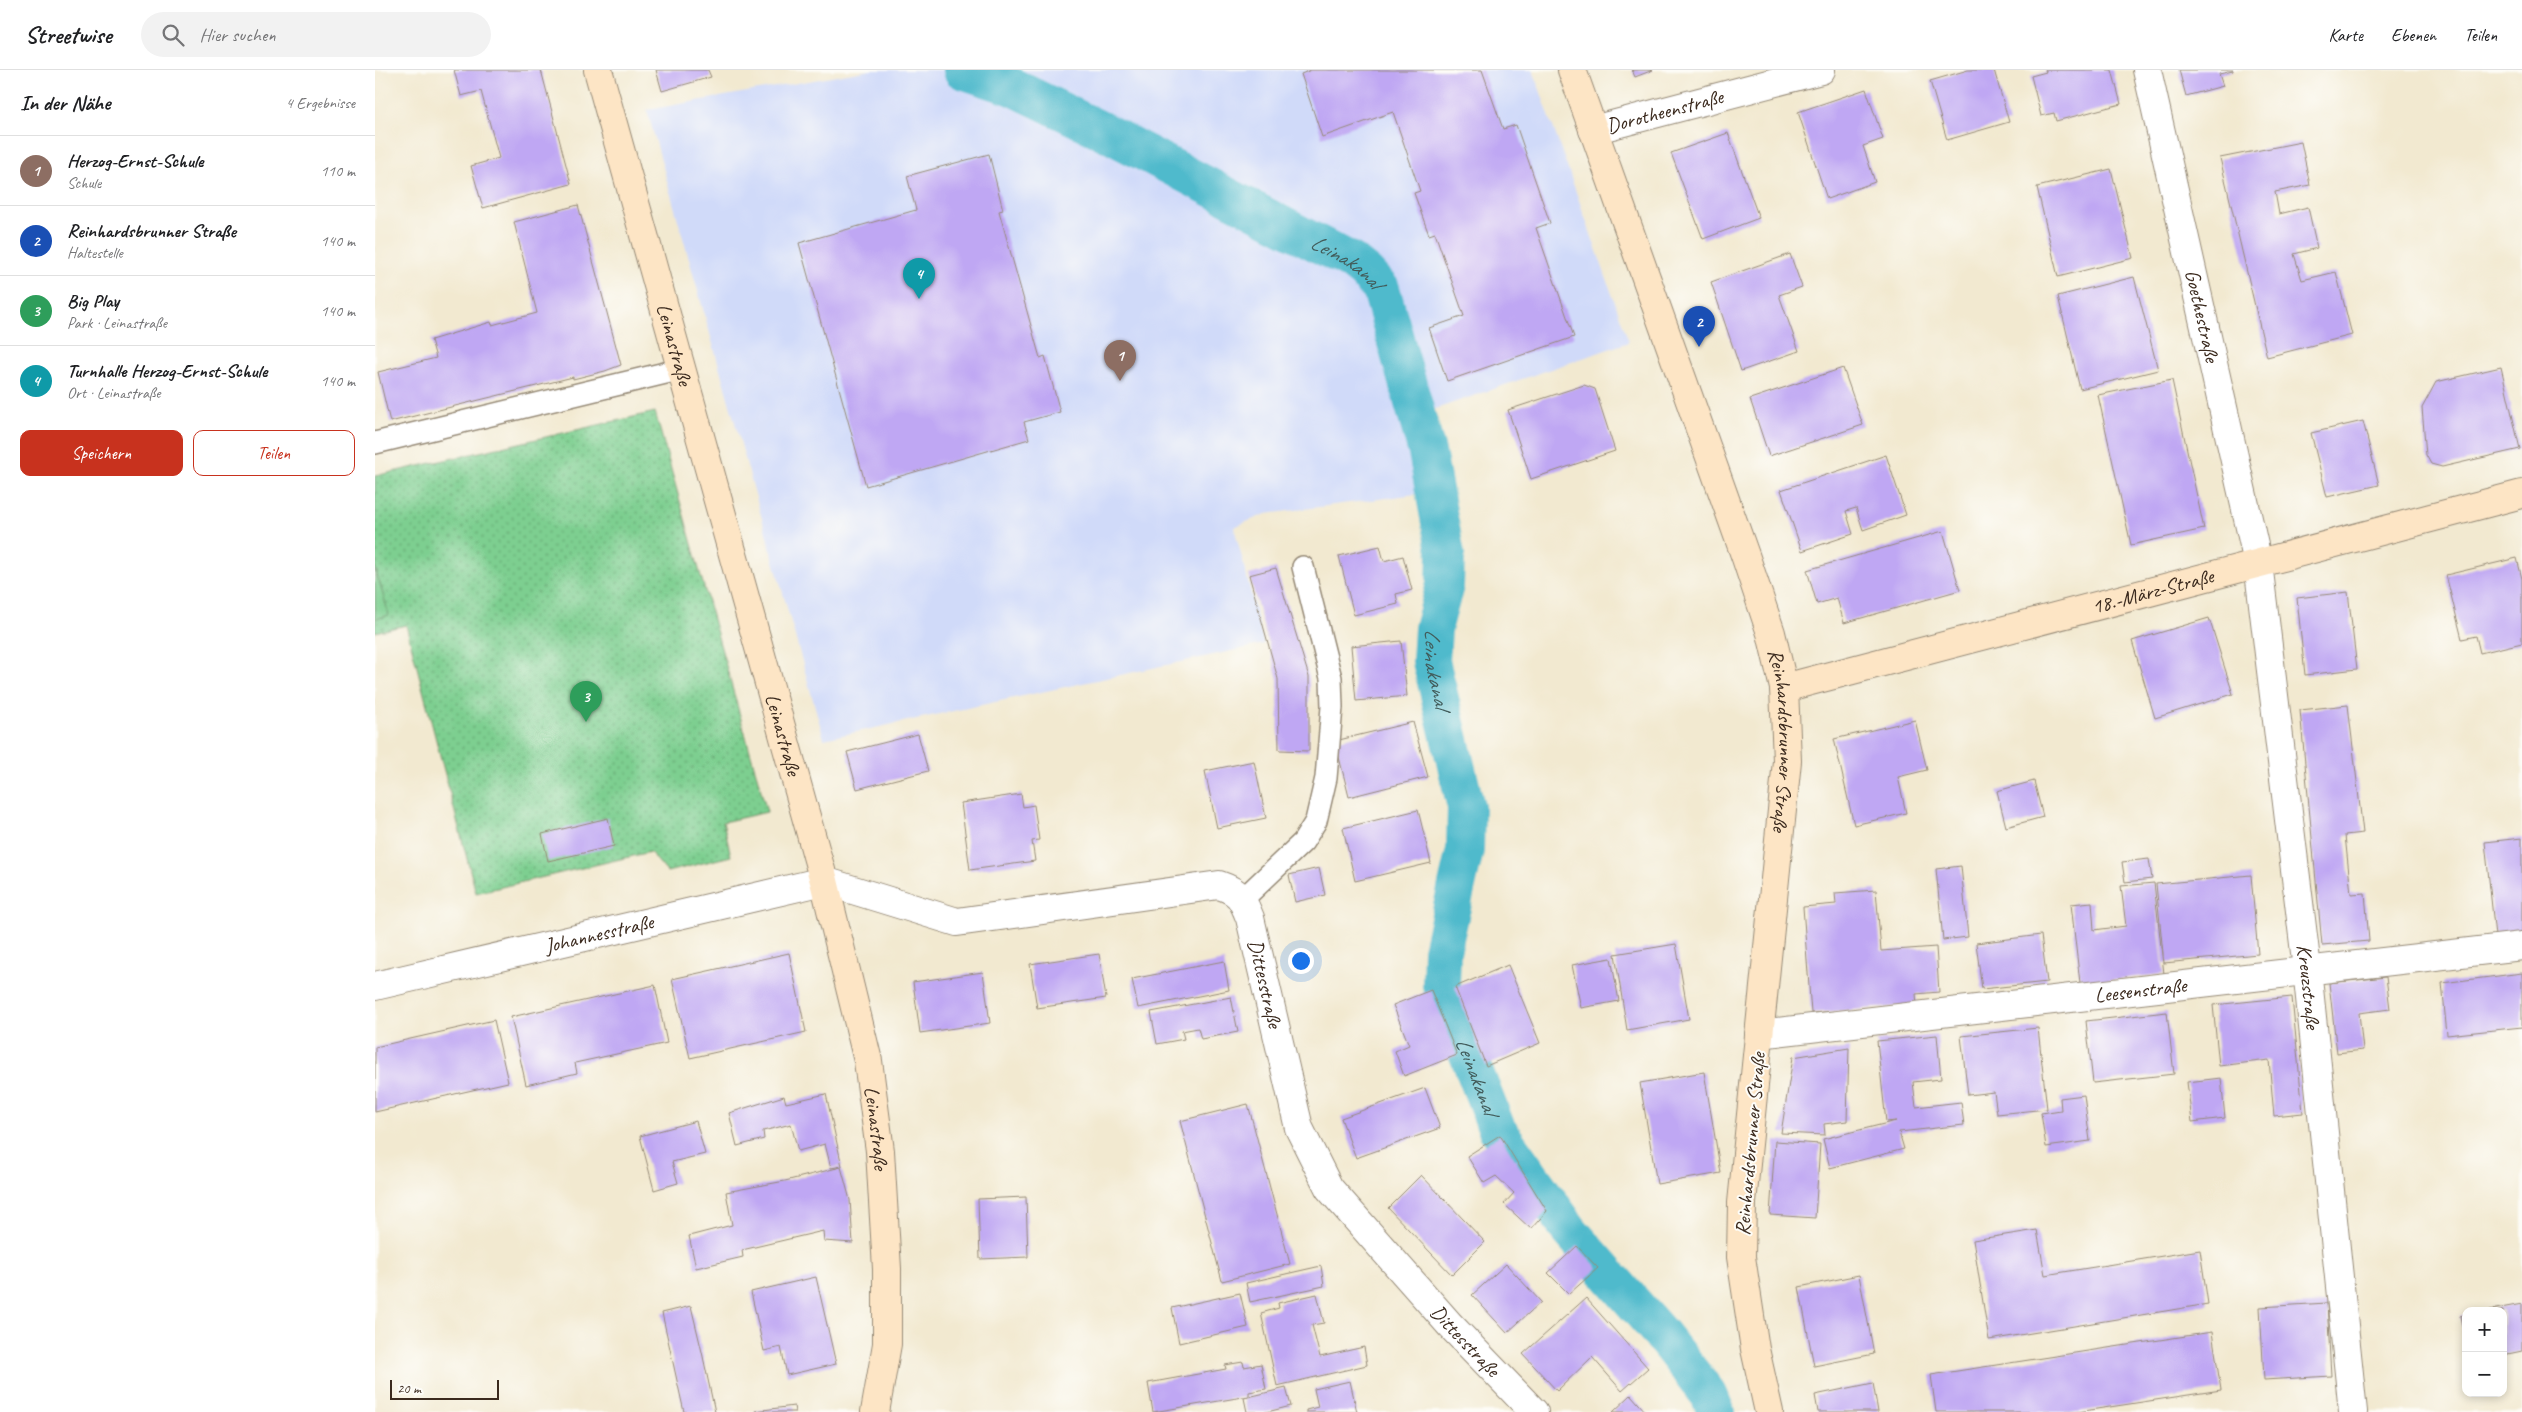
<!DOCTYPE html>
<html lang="de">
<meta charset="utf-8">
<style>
body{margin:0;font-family:Caveat,sans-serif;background:#f2f2f2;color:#202124}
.controls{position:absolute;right:15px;bottom:15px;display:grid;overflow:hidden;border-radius:10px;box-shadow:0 2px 8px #0003}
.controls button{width:45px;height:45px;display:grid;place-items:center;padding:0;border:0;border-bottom:1px solid #e0e0e0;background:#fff;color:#202124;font:25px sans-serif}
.scale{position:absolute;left:15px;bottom:12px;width:109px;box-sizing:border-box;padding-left:5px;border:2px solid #3b2a1e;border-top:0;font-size:14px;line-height:18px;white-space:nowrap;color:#3b2a1e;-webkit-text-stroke:4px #fdfcf7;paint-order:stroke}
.you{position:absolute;left:925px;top:890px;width:18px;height:18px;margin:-12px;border:4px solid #fff;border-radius:50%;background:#1a73e8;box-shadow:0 0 0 8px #1a73e833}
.badge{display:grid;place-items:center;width:32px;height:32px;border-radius:50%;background:#c8321e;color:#fff;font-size:16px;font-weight:700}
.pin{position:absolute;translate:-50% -41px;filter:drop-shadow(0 1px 2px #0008)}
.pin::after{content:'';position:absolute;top:26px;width:18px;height:15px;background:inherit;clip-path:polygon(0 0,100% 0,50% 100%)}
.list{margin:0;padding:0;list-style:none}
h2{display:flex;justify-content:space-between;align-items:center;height:65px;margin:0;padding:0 20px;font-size:21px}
h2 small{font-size:16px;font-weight:400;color:#757577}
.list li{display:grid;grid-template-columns:32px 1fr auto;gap:15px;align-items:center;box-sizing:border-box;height:70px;padding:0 20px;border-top:1px solid #e0e0e0}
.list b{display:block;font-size:19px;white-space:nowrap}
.list p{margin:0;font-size:16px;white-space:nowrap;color:#757577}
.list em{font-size:16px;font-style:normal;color:#757577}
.actions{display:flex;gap:10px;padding:15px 20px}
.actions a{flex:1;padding:11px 0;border:1px solid #c8321e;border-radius:10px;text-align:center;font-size:18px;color:#c8321e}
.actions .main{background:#c8321e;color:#fff}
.icon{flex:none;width:28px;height:28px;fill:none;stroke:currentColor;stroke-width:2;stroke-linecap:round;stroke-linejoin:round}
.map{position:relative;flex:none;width:2147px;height:1342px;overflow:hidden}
header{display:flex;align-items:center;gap:30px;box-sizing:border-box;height:70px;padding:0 25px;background:#fff;border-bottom:1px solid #e0e0e0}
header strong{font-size:24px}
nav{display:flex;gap:28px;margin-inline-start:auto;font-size:18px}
.search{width:350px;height:45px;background:#f2f2f2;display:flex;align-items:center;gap:12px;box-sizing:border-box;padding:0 18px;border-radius:28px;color:#757577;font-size:19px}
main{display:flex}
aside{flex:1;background:#fff}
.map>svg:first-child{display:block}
.built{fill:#d0daf9}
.grass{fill:url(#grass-dots);stroke:#5c7c57}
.garden{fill:#7dcf90;stroke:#5c7c57}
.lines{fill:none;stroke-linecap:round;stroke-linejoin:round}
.canal{stroke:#50bacc;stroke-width:38}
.building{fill:#bfa7f3}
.lane-casing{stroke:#968a77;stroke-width:24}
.street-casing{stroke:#968a77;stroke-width:30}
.secondary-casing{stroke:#968a77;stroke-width:30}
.lane{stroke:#fff;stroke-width:21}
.street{stroke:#fff;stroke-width:28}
.secondary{stroke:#fde5c5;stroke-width:28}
.labels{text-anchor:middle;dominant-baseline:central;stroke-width:4;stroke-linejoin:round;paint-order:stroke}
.street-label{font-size:21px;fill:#3b2a1e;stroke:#fdfcf7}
.water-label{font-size:22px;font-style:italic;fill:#425c5b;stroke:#fdfcf7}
</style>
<header>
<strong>Streetwise</strong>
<div class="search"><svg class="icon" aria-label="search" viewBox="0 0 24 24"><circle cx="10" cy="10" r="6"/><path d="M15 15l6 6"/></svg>Hier suchen</div>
<nav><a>Karte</a><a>Ebenen</a><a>Teilen</a></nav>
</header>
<main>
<aside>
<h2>In der Nähe<small>4 Ergebnisse</small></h2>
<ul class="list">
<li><span class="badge" style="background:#8d6e63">1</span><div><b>Herzog-Ernst-Schule</b><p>Schule</p></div><em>110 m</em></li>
<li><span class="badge" style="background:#1a4fb4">2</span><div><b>Reinhardsbrunner Straße</b><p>Haltestelle</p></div><em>140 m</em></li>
<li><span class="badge" style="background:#2e9e5b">3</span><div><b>Big Play</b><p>Park · Leinastraße</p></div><em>140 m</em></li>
<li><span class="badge" style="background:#0f9aa8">4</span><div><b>Turnhalle Herzog-Ernst-Schule</b><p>Ort · Leinastraße</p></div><em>140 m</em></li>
</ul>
<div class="actions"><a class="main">Speichern</a><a>Teilen</a></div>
</aside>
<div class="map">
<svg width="2147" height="1342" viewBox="0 0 2147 1342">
<defs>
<pattern id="grass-dots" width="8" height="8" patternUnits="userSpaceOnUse" patternTransform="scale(1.25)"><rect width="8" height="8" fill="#7dcf90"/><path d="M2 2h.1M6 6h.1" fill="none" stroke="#68a875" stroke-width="1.8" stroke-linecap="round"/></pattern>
</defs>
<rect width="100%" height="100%" fill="#fdfcf7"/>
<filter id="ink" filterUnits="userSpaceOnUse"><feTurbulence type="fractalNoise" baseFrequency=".02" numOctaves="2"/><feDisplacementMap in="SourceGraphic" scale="10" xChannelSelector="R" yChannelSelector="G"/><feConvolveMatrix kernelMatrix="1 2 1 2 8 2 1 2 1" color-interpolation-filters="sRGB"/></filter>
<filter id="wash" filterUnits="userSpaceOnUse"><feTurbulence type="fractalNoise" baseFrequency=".0096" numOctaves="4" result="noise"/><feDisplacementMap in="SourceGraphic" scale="20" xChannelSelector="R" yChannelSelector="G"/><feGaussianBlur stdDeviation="1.12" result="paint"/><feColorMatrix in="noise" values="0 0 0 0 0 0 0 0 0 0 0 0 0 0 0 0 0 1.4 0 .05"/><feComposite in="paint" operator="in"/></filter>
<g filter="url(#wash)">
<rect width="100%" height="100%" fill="#f2e9d0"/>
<path class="built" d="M495 0H1158L1254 272 1032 349 1049 423 891 444 859 457 889 574 449 669 272 40Z"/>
<path class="grass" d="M280 342 392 742 348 752 356 786 292 802 275 782 101 823 31 555 0 562V406Z"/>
<path class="garden" d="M0 497 14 545 0 549Z"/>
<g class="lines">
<path class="canal" id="s1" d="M587 0 638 17 734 64 976 191 991 203 1006 219 1052 382 1071 485 1070 515 1058 559 1056 591 1091 737 1090 780 1067 881 1066 915 1122 1059 1195 1161 1285 1263 1334 1325 1341 1342"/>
</g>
<g id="blocks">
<path class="building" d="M79 0H166L196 114 108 138 96 96 124 88 106 21 86 26Z
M281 0H333L336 7 287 21Z
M936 0H1107L1128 59 1141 55 1175 153 1161 158 1199 267 1072 311 1054 258 1089 246 1060 163 1054 165 1039 123 1045 121 1018 42 947 67 926 4Z
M1257 0H1278L1260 7Z
M1593 0H1619L1634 52 1572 70 1555 11Z
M1670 0H1737L1746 34 1681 51 1679 43 1666 46 1656 6 1671 2Z
M1804 0H1858V1L1844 4 1848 16 1811 26Z
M1491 19 1508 69 1488 76 1500 112 1452 129 1423 42Z
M1353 63 1384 148 1328 169 1296 83Z
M1926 72 1935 115 1900 122 1904 144 1933 137 1942 178 1919 184 1927 210 1961 202 1977 265 1892 287 1845 88Z
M614 84 628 140 624 141 665 288 670 286 685 342 649 352 654 369 491 416 424 173 541 140 532 106Z
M1736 99 1758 188 1683 207 1662 117Z
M203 135 246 295 230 301 198 309V307L15 352 3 302 61 288 56 270 116 252 117 255 162 243 139 152Z
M1415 184 1427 217 1404 225 1424 281 1366 301 1336 212Z
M1759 207 1783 300 1705 319 1683 226Z
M2126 297 2145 379 2067 397 2056 394 2051 385 2047 338 2061 312Z
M1468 298 1488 355 1394 386 1375 329Z
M1797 310 1829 459 1756 475 1723 325Z
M1209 315 1220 319 1240 381 1156 409 1133 340Z
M1988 351 2004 415 1952 427 1936 363Z
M1511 385 1531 445 1488 460 1481 438 1471 441 1478 464 1427 481 1406 420Z
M1568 461 1585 520 1469 553 1462 528 1442 534 1432 500Z
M1005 476 1009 491 1028 486 1037 520 1021 524 1023 534 979 545 964 486Z
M2142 488 2147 509V573L2105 583 2101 566 2087 569 2071 505Z
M901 498 934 607V681L904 680 903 609 874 505Z
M1973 522 1982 599 1930 605 1922 528Z
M1834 548 1858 624 1780 648 1757 571Z
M1026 571 1032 626 981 631 976 576Z
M1973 635 1988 763 1970 765 1976 824 1990 823 1994 871 1947 875 1925 640Z
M1540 650 1552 700 1523 707 1531 743 1479 755 1459 669Z
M1038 652 1053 707 974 727 960 671Z
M543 664 553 701 482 719 472 682Z
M879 691 891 748 842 758 830 701Z
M1659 711 1668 747 1631 757 1622 721Z
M646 724 648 737 659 735 664 770 657 771 660 791 595 800 586 733Z
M1043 740 1056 793 980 811 968 758Z
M233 748 239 776 173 791 167 764Z
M2147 768V862L2120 866 2110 772Z
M1774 789 1777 809 1750 812 1747 792Z
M1586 796 1593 867 1568 870 1561 799Z
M944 798 950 825 920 832 914 805Z
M1876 805 1883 884 1789 893 1781 814Z
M1779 813 1789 904 1705 913 1696 834 1717 832 1719 860 1751 856 1746 816Z
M1501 820 1506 881 1561 877 1564 922 1541 924 1542 935 1436 943 1428 837 1461 834 1460 823Z
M1666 865 1672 912 1607 919 1601 873Z
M1301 874 1314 949 1252 960 1240 884Z
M414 883 431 962 315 988 297 909Z
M724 884 731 928 662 938 655 894Z
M1236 888 1244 931 1206 938 1197 895Z
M849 891 854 920 763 938 757 909Z
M1133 895 1165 973 1111 996 1080 917Z
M608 902 615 953 545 963 538 912Z
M2147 903V957L2072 965 2067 913Z
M2011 907 2015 939 1984 943 1988 980 1962 983 1954 913Z
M280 915 292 973 200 993 202 1003 151 1015 136 947Z
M1056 920 1082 985 1029 1006 1020 981 1034 975 1018 935Z
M856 927 863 962 826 969 823 958 807 961 809 969 782 974 776 942Z
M1917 927 1928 1043 1899 1046 1894 990 1844 996 1838 935Z
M1792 942 1799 1004 1718 1013 1711 951Z
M119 950 133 1012 0 1042V977Z
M1663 958 1672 1039 1622 1044 1619 1022 1593 1025 1586 966Z
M1562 965 1566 1009 1538 1012 1541 1037 1586 1032 1589 1055 1524 1062 1529 1079 1455 1098 1448 1069 1521 1051 1511 1052 1502 971Z
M1474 978 1472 1051 1449 1054 1450 1065 1406 1063 1418 987Z
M1329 1002 1346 1103 1282 1114 1265 1013Z
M1846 1008 1850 1048 1817 1052 1812 1012Z
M1050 1018 1065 1058 981 1088 966 1048Z
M451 1024 467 1096 456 1098 450 1074 423 1081 416 1054 388 1061 389 1069 362 1076 354 1043 409 1026 411 1033Z
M1709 1025 1715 1071 1671 1077 1666 1043 1686 1040 1685 1028Z
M873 1034 915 1194 847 1211 805 1051Z
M321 1051 330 1084 297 1092 303 1113 279 1120 265 1066Z
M1125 1065 1172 1141 1156 1159 1129 1134 1139 1123 1121 1106 1109 1113 1092 1086Z
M1400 1071 1445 1074 1440 1148 1395 1145Z
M466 1097 475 1130 478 1173 449 1171 448 1161 367 1180 368 1187 321 1198 314 1166 357 1155 351 1122 410 1111Z
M1046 1105 1110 1172 1077 1205 1013 1138Z
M651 1127 653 1187 605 1189 603 1129Z
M1662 1160 1670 1205 1825 1180 1833 1234 1614 1270 1598 1170Z
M1202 1176 1223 1198 1194 1224 1173 1203Z
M1131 1194 1166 1232 1132 1263 1097 1225Z
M946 1196 949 1216 875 1232 871 1213Z
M1484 1205 1499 1284 1439 1296 1424 1217Z
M441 1207 461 1294 412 1305 406 1277 389 1281 376 1222Z
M865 1223 873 1257 804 1273 797 1238Z
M942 1224 949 1253 937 1255 945 1287 989 1277 992 1295 902 1316 886 1243 904 1238 903 1233Z
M1211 1228 1273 1298 1247 1321 1217 1287 1182 1321 1148 1284Z
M1952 1233 1956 1306 1889 1310 1885 1237Z
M2147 1234V1281L2128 1285V1241L2115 1240Z
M316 1236 327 1282 340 1342H309L287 1243Z
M2091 1244V1270H2090L2085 1246Z
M1837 1262 1846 1320 1702 1342H1561L1556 1305Z
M868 1292 869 1297 886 1294 891 1319 874 1322V1326L778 1342 773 1313 851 1299 850 1295Z
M975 1311 982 1342H931V1340L943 1337 939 1319Z
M1498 1313 1503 1342H1443L1440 1325Z
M911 1318 916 1336 892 1342H872L869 1328Z
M1256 1325 1271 1342H1238Z
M419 1336 420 1342H380V1341Z"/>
</g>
</g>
<g filter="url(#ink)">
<use href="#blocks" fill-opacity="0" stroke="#968a77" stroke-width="1"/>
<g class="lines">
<defs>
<path id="lane" d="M0 373 307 299
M868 829 928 772 941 751 951 708 957 637 956 608 928 497"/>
<g id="street">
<path id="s2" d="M1772 0 1883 493 1932 899 1978 1342"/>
<path id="s3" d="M1218 60 1446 0"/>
<path id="s4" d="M0 916 449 811 582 852 844 815C865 822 867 828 875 848L924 1058 954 1118 1075 1255 1159 1342"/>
<path id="s5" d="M1384 964 2147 876"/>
</g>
<g id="secondary">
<path id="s6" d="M223 0 449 811 493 991 505 1081 512 1199V1274L500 1342"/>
<path id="s7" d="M1197 0 1371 488 1396 563 1409 618 1412 691 1367 1133 1366 1187 1380 1279 1394 1342"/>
<path id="s8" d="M1409 618 2147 424"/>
</g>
</defs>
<use href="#lane" class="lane-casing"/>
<use href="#street" class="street-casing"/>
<use href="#secondary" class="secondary-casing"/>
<use href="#lane" class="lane"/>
<use href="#street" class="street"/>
<use href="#secondary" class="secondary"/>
</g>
</g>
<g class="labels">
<g class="street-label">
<text stroke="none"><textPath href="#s3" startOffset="74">Dorotheenstraße</textPath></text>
<text stroke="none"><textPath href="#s2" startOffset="252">Goethestraße</textPath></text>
<text stroke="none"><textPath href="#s6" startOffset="285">Leinastraße</textPath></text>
<text stroke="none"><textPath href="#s8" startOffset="381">18.-März-Straße</textPath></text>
<text stroke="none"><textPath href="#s6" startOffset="690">Leinastraße</textPath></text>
<text stroke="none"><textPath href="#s7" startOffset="706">Reinhardsbrunner Straße</textPath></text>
<text stroke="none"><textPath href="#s4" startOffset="230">Johannesstraße</textPath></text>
<text stroke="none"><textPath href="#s4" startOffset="980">Dittesstraße</textPath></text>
<text stroke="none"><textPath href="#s2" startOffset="932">Kreuzstraße</textPath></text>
<text stroke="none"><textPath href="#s5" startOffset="384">Leesenstraße</textPath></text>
<text stroke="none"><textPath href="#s6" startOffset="1095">Leinastraße</textPath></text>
<text transform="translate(1375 1074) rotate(-85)">Reinhardsbrunner Straße</text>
<text stroke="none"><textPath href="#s4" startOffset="1400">Dittesstraße</textPath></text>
</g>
<g class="water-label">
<text stroke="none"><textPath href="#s1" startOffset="430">Leinakanal</textPath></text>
<text stroke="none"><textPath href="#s1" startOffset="865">Leinakanal</textPath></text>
<text stroke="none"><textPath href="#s1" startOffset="1285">Leinakanal</textPath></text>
</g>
</g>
</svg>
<div class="controls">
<button>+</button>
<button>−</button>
</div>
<div class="scale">20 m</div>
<div class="you"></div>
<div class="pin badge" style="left:745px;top:311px;background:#8d6e63">1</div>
<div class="pin badge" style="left:1324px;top:277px;background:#1a4fb4">2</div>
<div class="pin badge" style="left:211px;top:652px;background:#2e9e5b">3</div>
<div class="pin badge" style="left:544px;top:229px;background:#0f9aa8">4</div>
</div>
</main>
